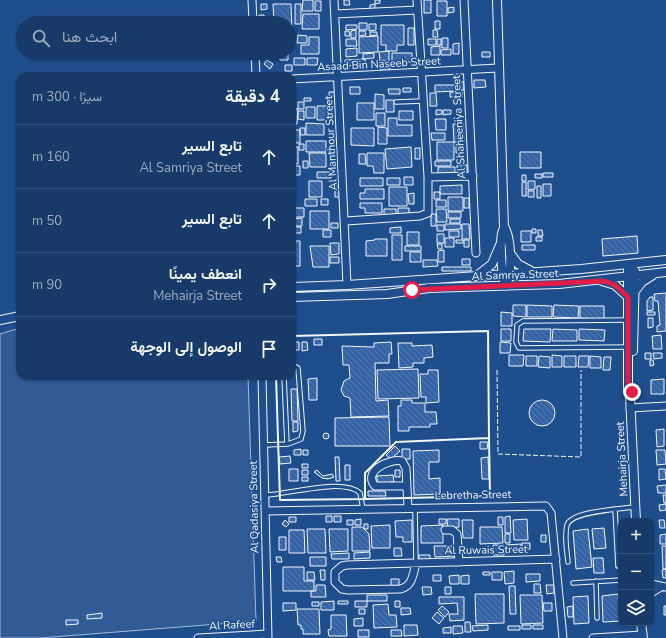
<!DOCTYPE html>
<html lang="ar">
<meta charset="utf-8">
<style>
body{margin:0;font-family:"Nunito Sans",Vazirmatn,sans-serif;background:#244571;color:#f1f3f6;direction:rtl}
.controls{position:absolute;right:12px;bottom:12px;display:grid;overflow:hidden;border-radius:8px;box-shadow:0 1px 3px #0004}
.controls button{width:36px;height:36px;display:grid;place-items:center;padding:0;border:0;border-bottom:1px solid #36547d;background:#173a69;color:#f1f3f6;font:20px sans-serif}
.stop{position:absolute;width:12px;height:12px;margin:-9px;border:3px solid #e11d48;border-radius:50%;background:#fff}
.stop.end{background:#e11d48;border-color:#fff;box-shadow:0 1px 4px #0008}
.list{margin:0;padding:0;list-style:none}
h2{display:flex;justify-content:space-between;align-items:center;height:52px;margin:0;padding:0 16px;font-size:17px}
h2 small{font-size:13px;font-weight:400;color:#9eadc0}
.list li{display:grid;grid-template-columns:26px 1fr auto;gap:12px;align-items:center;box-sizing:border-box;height:64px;padding:0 16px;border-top:1px solid #36547d}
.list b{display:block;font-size:15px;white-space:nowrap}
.list p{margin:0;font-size:13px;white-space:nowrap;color:#9eadc0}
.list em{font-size:13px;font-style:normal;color:#9eadc0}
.icon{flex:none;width:22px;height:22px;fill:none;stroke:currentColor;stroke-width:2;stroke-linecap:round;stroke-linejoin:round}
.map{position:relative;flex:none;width:666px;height:638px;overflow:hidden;direction:ltr}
.search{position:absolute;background:#173a69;box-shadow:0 1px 3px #0004;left:16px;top:16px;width:280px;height:44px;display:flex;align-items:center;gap:10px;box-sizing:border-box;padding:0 14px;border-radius:22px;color:#9eadc0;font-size:15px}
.panel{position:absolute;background:#173a69;box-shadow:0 1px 3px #0004;left:16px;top:72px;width:280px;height:308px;border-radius:12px;direction:rtl}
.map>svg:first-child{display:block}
.built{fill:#305b95;stroke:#a8bbd7}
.building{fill:url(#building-back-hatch);stroke:#f2f6ff}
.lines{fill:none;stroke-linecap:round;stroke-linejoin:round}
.service-casing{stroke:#f2f6ff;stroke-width:5.5}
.minor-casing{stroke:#f2f6ff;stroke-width:9}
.tertiary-casing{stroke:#f2f6ff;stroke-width:10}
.service{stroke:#1f4e8c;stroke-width:3.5}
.minor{stroke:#1f4e8c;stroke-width:7}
.tertiary{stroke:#1f4e8c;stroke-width:8}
.fence{stroke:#f2f6ff;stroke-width:1;stroke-dasharray:5 2;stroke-linecap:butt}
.wall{stroke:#f2f6ff;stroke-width:2}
.route{stroke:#e11d48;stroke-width:5}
.labels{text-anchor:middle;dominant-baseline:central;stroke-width:3;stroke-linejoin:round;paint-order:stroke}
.street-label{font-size:11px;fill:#f2f6ff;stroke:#1f4e8c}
</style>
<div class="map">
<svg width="666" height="638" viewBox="0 0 666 638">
<defs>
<pattern id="building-back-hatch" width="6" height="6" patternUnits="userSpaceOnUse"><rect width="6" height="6" fill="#3563a3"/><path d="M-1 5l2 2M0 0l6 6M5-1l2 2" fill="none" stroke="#537ab1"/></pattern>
</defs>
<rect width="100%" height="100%" fill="#1f4e8c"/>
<path class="built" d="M20 328V376H248L256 621 40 638H0V334Z"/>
<path class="building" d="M303 0H313V11H302Z
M344 0H349L350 5H344Z
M375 0H380V3L375 4Z
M424 0H431V13H424Z
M315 1H321V11H315Z
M437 1H447V16H437Z
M261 4H267V9L261 10Z
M273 4H291L292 31H289V23H274Z
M295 4H301V24H295Z
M375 4V9H370V5Z
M454 7V12L448 13V8Z
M303 14H319V29H302Z
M259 15H264V23H259Z
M435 21H440V29H435Z
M359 23H367V30H359Z
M369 24H376V30L369 31Z
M346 25H357V29L346 30Z
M381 25H404V45H397V51H386V45H381Z
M408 28H414V45H408Z
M356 30V38H351V31Z
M433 30H437L438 37H433Z
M345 31H349L350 36H345Z
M359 31H365L366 35 359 36Z
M370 32H377V35L370 36Z
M298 35 307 36V43H297Z
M378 36V52L359 53V37Z
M309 37H319V54H301V45H309Z
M442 38H448V48H442Z
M346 39H356L357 46H346Z
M428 39H436V45H428Z
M437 39H441V45H437Z
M459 43V54H453V44Z
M440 46V55H431V47Z
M357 48V56L346 57V49Z
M451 49V55H441V50Z
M389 51V61H380L379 52Z
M482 52H490V57H482Z
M267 53H288V60H280L279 53Z
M374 53V58L363 59V54Z
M392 53H412V62L392 63Z
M294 58H305V65H294Z
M307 58H318L317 65H307Z
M365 59 366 65 345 66V60Z
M267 60 273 64 270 69 264 64Z
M379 64H390V69H380Z
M285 65H292V71H285Z
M474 80H485L486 87 474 88Z
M457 82H464V90H457Z
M435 85H455L456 91 435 92Z
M350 87H360V94H350Z
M403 88H411V92H403Z
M388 89H400V94H389Z
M329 92H335V96H329Z
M450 92H462V97H450Z
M430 93H436L437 106H430Z
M375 94 384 95V109H375Z
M304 98H311V101H304Z
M386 100H394V112H386Z
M298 102H304V109H298Z
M357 103H374V120H357Z
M317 106H332V120H317Z
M306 107H315V118H306Z
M292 109H298L297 124H292Z
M436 110H442V114L436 115Z
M443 110H451V114L443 115Z
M298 111H304V120L298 119Z
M399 111H413V120H399Z
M376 113H385V126H376Z
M388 118H397V125H412V136H388Z
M454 118H459V122H455Z
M435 119H446V130H436Z
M306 123 324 124V135H306Z
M463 123 464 142H454L453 124Z
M378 127 387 128V144H378Z
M300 128H305V135H300Z
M351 128H374V146L351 145Z
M292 130H300V143H292Z
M337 132V140H329V133Z
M431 133H445V140H432Z
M306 141H326V152H306Z
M437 142H454V160H437Z
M299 144H304V150H299Z
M456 146H463V153H456Z
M292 147H298V164H292Z
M411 147 412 167 387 169 385 149Z
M415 148H420V159H415Z
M520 152H541V168H520Z
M309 153H326V167H310Z
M367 153H384V173H374L373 166H367Z
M359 154H365L366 164H359Z
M303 161H308V168H303Z
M435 161H451V166H435Z
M457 165H467V173H457Z
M292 166H300V175H292Z
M438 167H455V174H438Z
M317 172H331V178H317Z
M543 173H553V177H543Z
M535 174H542V178H535Z
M522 175H526V181H522Z
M404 177H413V185H404Z
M360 178H383V186H360Z
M387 178H400V185H387Z
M335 179H340V197H335Z
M309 181H322V197H309Z
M528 181H535V189L528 190Z
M522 182H526V196H522Z
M543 184H551V196H543Z
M462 185V194H440V186Z
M537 186H541V198H537Z
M389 187H407V206H389Z
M365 189H384V199H360V193H365Z
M528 191H534V197H528Z
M434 192H440V199H434Z
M414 193V204H409L408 194Z
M448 197H463V211H448Z
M464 198H469V208H464Z
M305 199H317V206H305Z
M321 199H328V205H321Z
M436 200H446V207H436Z
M360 203H382V213H365V208H360Z
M292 208H304V217H292Z
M398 208H409V214H398Z
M384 209H396V216H384Z
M436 209H446L447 222H437Z
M310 211H329V229H310Z
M448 212H461V218H448Z
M431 214H436V226H431Z
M302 218V226H292V219Z
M450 219H460V223H450Z
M331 223H338V228H331Z
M445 224H461V229L445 230Z
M462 224H469L470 239H462Z
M437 225H444V231H437Z
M293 227H301V233H293Z
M401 227V233H390V228Z
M532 229H536V233H532Z
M323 230H331V237H323Z
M538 230H542L543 236H538Z
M449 231H459V237H449Z
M521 231H531V242H521Z
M407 232H419V245H407Z
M437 234H444V243H437Z
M392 235H402V260H392Z
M637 236 638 253 603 256 602 239Z
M536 237H542V241H536Z
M445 238H454V247H445Z
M375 239H387V256H366V241L375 240Z
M456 240H463V243H456Z
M464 240H469V247H464Z
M292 241H300V266H292Z
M330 243H339V254L331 255Z
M437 244H442V249H438Z
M522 245H535V250H522Z
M310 246H329V267H313Z
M405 246H421V251H405Z
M444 250V262H438V251Z
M410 252H421V262H410Z
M330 257H339V263H330Z
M462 259H470V265H462Z
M423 260H437L438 266 423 267Z
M442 267H471V271H442Z
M666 293V331L657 332V326L660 325 658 301H655L654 294Z
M650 297H653V310L647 311V301Z
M513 305H526V317L513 316Z
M527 305 552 306V317H527Z
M554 305 579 306 578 318 553 317Z
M580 306H604V319L580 318Z
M501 312 512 313V326H501Z
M647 312H655V315H647Z
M648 318H653V327L648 328Z
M501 329H511V341H501Z
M524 329H551L550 342 523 341Z
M553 329 577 330V341H552Z
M579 329 605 330 604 341 579 340Z
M661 335 662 349H653L652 336Z
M314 339H322V345H314Z
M292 342H299V350H292Z
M302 342H307L308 350 302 351Z
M391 342 392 354H389V363H375L376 401 388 400 389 416 351 417 350 398 344 396 341 390 344 381 350 378 349 365H343L342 346 374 347V343Z
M500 342 511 343 510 353H500Z
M398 343H412V346L432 345 433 357 424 358V363H413V367L399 368Z
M645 353H651V359H645Z
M653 353H662V358L654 359Z
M509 355H524L523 366H509Z
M552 355 562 356V367H552Z
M526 356H537V366H526Z
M539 356 550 357V368L538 367Z
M564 356H576V367H564Z
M579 356H589L588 367H578Z
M590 356 601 357V368H590Z
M604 357H611L610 370H603Z
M650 360H653L654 365 650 366Z
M418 369 419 398 378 399 377 370Z
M428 370H438L439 402 426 403V397H421L420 374H428Z
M317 378V400H309L308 379Z
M664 379V394H651V380Z
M291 389H297L298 421H292Z
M401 400H412V403H425V412H436L437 424H430V427H409V431H398V406H401Z
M529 413a13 13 0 1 1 26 0a13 13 0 1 1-26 0Z
M389 417 390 446H335V418Z
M293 422H298V431L293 432Z
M664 429V446L657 447 656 430Z
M323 436a3 3 0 1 1 6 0a3 3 0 1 1-6 0Z
M480 442H488L487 449H480Z
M395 446 400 451 391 459 386 455Z
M301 449V455H294V450Z
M402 449H410V459H402Z
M303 450H308V455H303Z
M439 450V462H429V479L440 478V494L414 495 413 451Z
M656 450H665L666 464 657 465Z
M290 456 291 463 280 464 279 457Z
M335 457H339L340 481H336Z
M488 457 489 479H482L481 458Z
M302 464H308V468H302Z
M345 465H350V480H345Z
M289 469H298V481H289Z
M659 469H665L666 479 659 480Z
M302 470H308V475H302Z
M317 470 323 476 332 474 334 477 328 479 322 478 314 472Z
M395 470H400V477H395Z
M393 475 394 482 377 483V476Z
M302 477H308V481H302Z
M666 485V493H658L657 486Z
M368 491H385L386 496H368Z
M663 495H666V503H664Z
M666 504V510L660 511 659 505Z
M326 516H332V522H326Z
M334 516H341V522H334Z
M510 516 511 533H505V517Z
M289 517H296V522H289Z
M498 517H503V525H498Z
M361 519V525H355V520Z
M439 519H446V524H439Z
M447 519H459V527L448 528Z
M527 519 528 540H514L513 520Z
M285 520 289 524 286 527 282 524Z
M347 520H353V525H347Z
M412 520V542H403V537H396L395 521Z
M462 520H473V538H463Z
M659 520H664L665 528H660Z
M364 524H368V529H364Z
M390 525V548H372L371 526Z
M443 525V543H421V526Z
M352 527H362L369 534 370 551H352Z
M480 527H502L503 543 480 544Z
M604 528 606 548 594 549 592 529Z
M307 529H325L326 553H308Z
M329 529H348V551L330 552Z
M588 529 592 567 576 569 573 531Z
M289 530H304L305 553H289Z
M505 534H510V543H505Z
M666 534V544H660V535Z
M541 535H546V542H541Z
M279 537H286V550H279Z
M522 543H530V549L522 550Z
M521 544V551L506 552V545Z
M493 545H504V555H493Z
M434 546H456V556L435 557Z
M662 546H666V569H663Z
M394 548H401L402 556H394Z
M370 552V558L354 559V553Z
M349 553V559H332L331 554Z
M419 555H430V561L419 562Z
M276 557H281L282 562H277Z
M310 557H326V566H310Z
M593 558H603L604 573H594Z
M283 567H304V581H314V591H283Z
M666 569V578H663L662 570Z
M320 570H325V580H321Z
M514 571V583L505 584 504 572Z
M307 572H314L315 580H307Z
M483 572H490V575H483Z
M492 572H502V580H492Z
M526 574H540V581L526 582Z
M433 575H441V581H433Z
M459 575V584H450L449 576Z
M469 575V584H461V576Z
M391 579H399V586L391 587Z
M534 584H540L541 593H534Z
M316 585H325L326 597H311V591H316Z
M546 585H554V593L547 594Z
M509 586H515L516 614H510Z
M422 587H431L432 594 423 595Z
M445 587H451V594H445Z
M475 594H504V623L476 624Z
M618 594 620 621 603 622 602 596Z
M367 595H387V601H367Z
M520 595H542L543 623 521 624Z
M588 596 589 623 574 624 573 597Z
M439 597H464V620L450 621 449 614H458L457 603 439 604Z
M334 601V610H321V602Z
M338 601H348V604H338Z
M355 601H367V607H355Z
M395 601H400V607H395Z
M312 602H319V606H312Z
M283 603H296V610L283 611Z
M543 603H552V611H544Z
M388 604 389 615H396L397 627 374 628 373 605Z
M442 606 449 612 445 617 438 610Z
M573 606V617H568L567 607Z
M664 606H666V615H664Z
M401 608H410L411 614 401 615Z
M297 609H319L320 634H303V629H301V625H298Z
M359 609H365V614H359Z
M437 612 444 618 439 624 432 618Z
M102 613V618L87 619V615Z
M331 615H346L347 636H329L328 630 331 629Z
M363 618V626H354V619Z
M66 620H78V624L66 625Z
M465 622H470L471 632H465Z
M404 625H417L418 635 404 636Z
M488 625V630L473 631 472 626Z
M522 625H531V629H522Z
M533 625H543V629H533Z
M453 626H462L463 633 453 634Z
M508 626H520V630H508Z
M451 627V633H443V628Z
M358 630H369V637H358Z
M391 630H401L402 636H391Z"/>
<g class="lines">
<defs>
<path id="service" d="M396 102 423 101
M627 320 523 321 517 325 516 342 519 348 628 347
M284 376 287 444
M264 445 288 444 301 439 303 431 298 368 292 365
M265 495C287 495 343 477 360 493L363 509
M415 509 416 563
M615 509 618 566
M568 562C567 551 564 536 567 525 571 511 621 509 634 507
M596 581 597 618
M573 583 621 580"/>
<path id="minor" d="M252 0 253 23
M334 0 347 285
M464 0 476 253
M335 14 417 10
M255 53 256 76
M292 79 498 68
M428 177 473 176
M346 221 420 216 428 213V177L417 0
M262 376 268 638
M630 408 666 406
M407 486H375C362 471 390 458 402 461L406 468 408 508
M265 511 546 506 551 513 563 638
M445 530H452L457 534 459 562
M416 563C413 574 413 586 400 589L348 590 342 589 335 582V572L342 566 347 565 556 559
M651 584 666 587
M651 593 661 587
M198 638 268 634
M593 638 642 635"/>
<path id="tertiary" d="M497 0 504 228C498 237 502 275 505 286
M505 228C511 240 513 275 505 286
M510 253 518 264 531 271
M628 264V390L630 396 636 521
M478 275 492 264 500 245
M602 281 615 285 628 297
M292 287 347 285 581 269 666 260
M635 291 642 282 653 275
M292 297 387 294 429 288 559 284 666 272
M0 320 20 316
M633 351 635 271
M641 623 643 638"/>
</defs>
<use href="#service" class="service-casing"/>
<use href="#minor" class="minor-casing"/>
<use href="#tertiary" class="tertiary-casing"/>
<use href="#service" class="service"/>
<use href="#minor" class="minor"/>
<use href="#tertiary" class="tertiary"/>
<path class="fence" d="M497 370 498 454 581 457V370"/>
<path class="wall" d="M276 376 280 500 365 499V473L396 442 489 438 488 331 292 336
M489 438 490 496 365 499V473L396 442Z"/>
</g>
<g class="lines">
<path class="route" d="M412 290 604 281 615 285 628 297V390L630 396 632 392"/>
</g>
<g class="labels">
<g class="street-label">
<text transform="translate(379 64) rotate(-3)">Asaad Bin Naseeb Street</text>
<text transform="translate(459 127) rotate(-93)">Al Shaheeniya Street</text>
<text transform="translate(331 143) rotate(-93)">Al Manthour Street</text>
<text transform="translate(515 275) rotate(-2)">Al Samriya Street</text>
<text transform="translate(622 459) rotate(-93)">Mehairja Street</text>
<text transform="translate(473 495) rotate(-1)">Lebretha Street</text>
<text transform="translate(254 507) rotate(-91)">Al Qadasiya Street</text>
<text transform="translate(486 550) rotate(-1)">Al Ruwais Street</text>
<text transform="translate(232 625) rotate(-3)">Al Rafeef</text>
</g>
</g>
</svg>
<div class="controls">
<button>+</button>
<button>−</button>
<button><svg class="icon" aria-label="layers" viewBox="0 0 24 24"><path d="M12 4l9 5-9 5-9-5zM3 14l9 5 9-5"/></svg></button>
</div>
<div class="stop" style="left:412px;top:290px"></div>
<div class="stop end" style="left:632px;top:392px"></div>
<div class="search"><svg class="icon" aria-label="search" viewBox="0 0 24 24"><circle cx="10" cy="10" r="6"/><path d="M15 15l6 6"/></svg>ابحث هنا</div>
<section class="panel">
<h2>4 دقيقة<small>سيرًا · 300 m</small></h2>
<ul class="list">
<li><svg class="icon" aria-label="ahead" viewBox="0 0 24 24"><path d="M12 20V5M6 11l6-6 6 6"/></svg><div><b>تابع السير</b><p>Al Samriya Street</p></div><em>160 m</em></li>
<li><svg class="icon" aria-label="ahead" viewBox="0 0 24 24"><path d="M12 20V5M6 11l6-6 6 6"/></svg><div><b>تابع السير</b></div><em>50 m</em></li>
<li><svg class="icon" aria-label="right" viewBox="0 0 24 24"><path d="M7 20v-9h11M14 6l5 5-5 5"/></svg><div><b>انعطف يمينًا</b><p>Mehairja Street</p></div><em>90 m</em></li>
<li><svg class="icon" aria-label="arrive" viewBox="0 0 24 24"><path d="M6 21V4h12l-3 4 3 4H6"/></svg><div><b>الوصول إلى الوجهة</b></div></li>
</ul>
</section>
</div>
